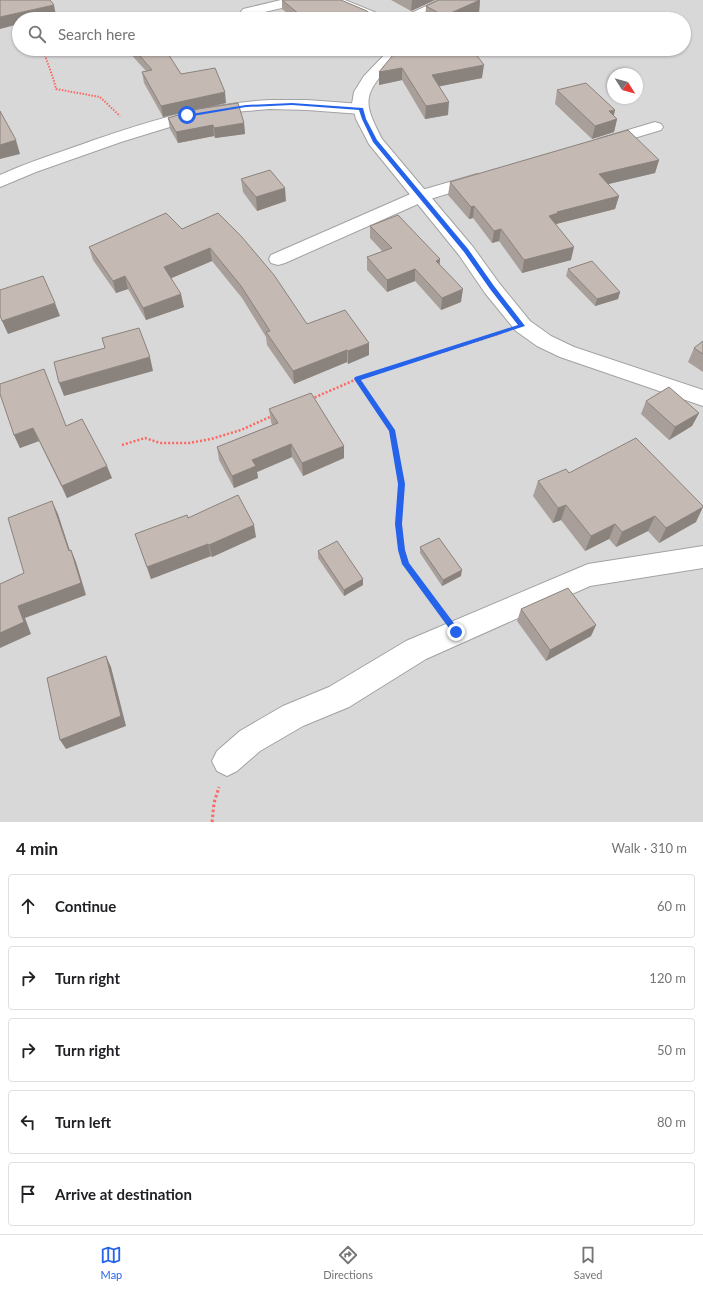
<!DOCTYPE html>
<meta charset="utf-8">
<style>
body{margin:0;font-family:Lato,sans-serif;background:#f2f2f2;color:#202124}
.compass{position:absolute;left:607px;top:68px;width:36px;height:36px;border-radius:50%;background:#fff;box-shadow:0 1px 3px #0004;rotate:127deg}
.stop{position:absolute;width:12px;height:12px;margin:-9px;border:3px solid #2563eb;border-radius:50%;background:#fff}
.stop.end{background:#2563eb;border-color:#fff;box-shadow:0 1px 4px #0008}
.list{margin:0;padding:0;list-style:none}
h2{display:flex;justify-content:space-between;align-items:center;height:52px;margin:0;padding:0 16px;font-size:17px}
h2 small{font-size:13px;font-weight:400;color:#757577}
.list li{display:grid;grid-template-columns:26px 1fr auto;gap:12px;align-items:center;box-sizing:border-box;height:64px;margin:0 8px 8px;padding:0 8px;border:1px solid #e0e0e0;border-radius:4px}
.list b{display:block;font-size:15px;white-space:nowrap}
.list em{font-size:13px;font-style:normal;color:#757577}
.icon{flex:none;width:22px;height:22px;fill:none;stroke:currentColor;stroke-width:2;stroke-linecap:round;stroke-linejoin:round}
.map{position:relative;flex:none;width:703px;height:822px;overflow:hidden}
.search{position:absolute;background:#fff;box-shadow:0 1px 3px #0004;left:12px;right:12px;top:12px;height:44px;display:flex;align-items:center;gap:10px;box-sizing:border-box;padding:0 14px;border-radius:22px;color:#757577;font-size:15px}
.sheet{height:412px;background:#fff}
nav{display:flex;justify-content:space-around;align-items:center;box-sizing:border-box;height:56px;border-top:1px solid #e0e0e0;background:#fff;font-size:11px;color:#757577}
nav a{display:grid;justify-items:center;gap:2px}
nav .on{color:#2563eb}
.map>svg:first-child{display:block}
.residential{fill:#d9d8d8;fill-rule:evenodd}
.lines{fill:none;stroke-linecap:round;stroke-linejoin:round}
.minor-casing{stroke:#a2a2a2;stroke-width:2}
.tertiary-casing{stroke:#a2a2a2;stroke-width:2}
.path-far2{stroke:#fd6661;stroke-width:2;stroke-dasharray:1.5 1.5;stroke-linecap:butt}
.path-far1{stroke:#fd6661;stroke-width:2.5;stroke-dasharray:2 2;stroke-linecap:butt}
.path{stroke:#fd6661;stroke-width:3;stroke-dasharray:2.5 2.5;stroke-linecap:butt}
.minor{fill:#fff;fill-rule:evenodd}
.tertiary{fill:#fff;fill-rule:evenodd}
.wall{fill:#a99f9a}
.shaded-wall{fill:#8a827d}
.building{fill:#c5b9b3;stroke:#8a827d}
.route{fill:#2563eb}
</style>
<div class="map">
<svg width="703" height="822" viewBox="0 0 703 822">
<rect width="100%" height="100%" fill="#ede8e0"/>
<path class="residential" d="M0 0H703V822H0ZM19 19H684V49H19ZM613 74H637V98H613Z"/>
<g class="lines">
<defs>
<path id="minor" d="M281 0H305L303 3 248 16 243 15 241 12 243 9Z
M439 0H457L455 3 421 19H403L405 16Z
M270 100H307L361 104 367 106 369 109 367 112 361 114 307 110 270 109 234 112 199 118 121 142 36 172 0 187V175L14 169C40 158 67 150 94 140 152 120 209 103 270 100Z
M655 122 661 124 663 127 661 130 604 147 598 145 596 142 598 139Z
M477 174 483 175 486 179 483 183 427 200 285 263 278 265 271 263 269 259 271 255 415 192Z
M703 546V568L590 586 426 659 349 707 303 726 260 751 237 771 227 776 217 771 212 761 217 751 240 731 283 706 329 687 406 641 588 564Z"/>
<path id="tertiary" d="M326 0H345L384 16 386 19H367L328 3Z
M390 49H405C401 56 394 62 388 68 361 96 365 106 382 139L473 247 499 283 530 321 551 336 574 347 703 390V406L560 357 537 346 516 331 485 293 459 255 369 144 356 119 352 104 354 92 364 76Z"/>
</defs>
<use href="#minor" class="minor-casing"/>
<use href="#tertiary" class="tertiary-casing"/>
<path class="path-far2" d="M43 49C47 63 53 75 56 89L100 97 120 116"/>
<path class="path-far1" d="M357 379 392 430 400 473
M311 399 357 379 501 333
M122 445 145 438 160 443H189L211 439 241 430 272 416"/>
<path class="path" d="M400 472 402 484 398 524 406 564 441 612
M212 822 214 803 219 787"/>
<use href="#minor" class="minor"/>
<use href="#tertiary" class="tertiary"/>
</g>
<path class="wall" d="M282 0 377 19H294L282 9Z
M391 0H435L411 11Z
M480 0 479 13 465 19H425L426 6Z
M126 49H165L181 74 226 103 205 108 244 123 245 134 215 138 214 136 178 143 170 129 168 118 192 110 163 117 144 83 142 72 146 71Z
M329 49H347L333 53Z
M398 49 482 78 439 86 448 115 425 119 402 80 379 85V72Z
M557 90 614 116 617 119 614 132 592 139 555 104Z
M659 160 655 173 608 184 619 196 615 209 556 224 571 260 522 273 499 241 492 243 473 218 469 219 448 195 450 182Z
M241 179 286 201 257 211 243 192Z
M218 213 307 324 369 355 348 364 347 362 294 384 267 345 266 337 242 298 212 261 171 278 184 307 146 320 128 289 116 293 93 260 89 247 182 229Z
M370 226 440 259 439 264 461 302 441 310 415 281 387 292 367 270V257L383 252 370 238Z
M568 269 620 292 618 299 595 306 566 276Z
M703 341V372L688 362 694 348Z
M646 401 699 413 692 426 669 440 641 414Z
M269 409 344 446V458L303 476 292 457 257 472 258 478 234 488 219 460 217 447 272 425 271 422Z
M66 426 112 478 67 498 39 441 20 448 14 435Z
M569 473 696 522 659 543 648 531 616 547 609 539 585 551 561 520 553 523 533 496 538 481Z
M188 518 256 537 212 557 211 556 151 579 135 534Z
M420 547 461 576 442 586 420 553Z
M318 551 363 585 344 596 318 558Z
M521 609 596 625 591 636 546 661 517 621Z"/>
<path class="shaded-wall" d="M412 0H435L411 11Z
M480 0 479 13 465 19H444V16Z
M54 5 56 16 44 19H19V24L0 29V17Z
M333 49H347L333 53Z
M484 65 482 78 431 88 432 75Z
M402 68V80L379 85V72Z
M225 92 226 103 163 117 161 106Z
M449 102 448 115 425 119 426 106Z
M615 110 613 120 617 119 614 132 592 139 595 126 609 111Z
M244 123 245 134 215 138 214 128Z
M213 125 214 136 178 143 176 132Z
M16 140 20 154 0 159V145Z
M659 160 655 173 596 187 599 174Z
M285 188 286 201 257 211 256 197Z
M619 196 615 209 556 224V226L549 216 557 212Z
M474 206 473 218 469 219 471 207Z
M501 229 499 241 492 243 494 231Z
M574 247 571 260 522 273 524 260Z
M210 248 212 261 167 280 164 267Z
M440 259 439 271 436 261Z
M415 269V281L387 292V280Z
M125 276 128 289 116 293 113 281Z
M463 289 461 302 441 310 442 298Z
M620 292 618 299 595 306 597 299Z
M181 294 184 307 146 320 143 308Z
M55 303 60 316 8 334 2 321Z
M369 343V355L348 364V351Z
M347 350V362L294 384 293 371Z
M150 357 153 371 64 396 59 383Z
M699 413 692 426 669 440 675 427Z
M33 428 39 441 20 448 14 435Z
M291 444 292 457 257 472 258 478 234 488 232 476 252 460Z
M344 446V458L303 476 302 463Z
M107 466 112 478 67 498 62 486Z
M52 501 58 514 74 563 69 551Z
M566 505 561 520 553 523 558 508Z
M703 507 696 522 659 543 666 528Z
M655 516 648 531 616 547 622 532Z
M615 524 609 539 585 551 591 536Z
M254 525 256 537 212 557 209 545Z
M208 544 211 556 151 579 147 567Z
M71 550 76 562 86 595 25 618 31 634 0 648V633L18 606Z
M462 570 461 576 442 586 443 580Z
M363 579V585L344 596V590Z
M596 625 591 636 546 661 550 650Z
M106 656 111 667 126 726 66 749 60 740Z"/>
<path class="building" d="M0 0H50L54 5 0 17Z
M282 0H341L367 11 377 19H305Z
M439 0H480L444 16 426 6Z
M134 49H165L181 74 215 68 225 92 161 106 142 72 152 70Z
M398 49H472L484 65 432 75 449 102 426 106 402 68 379 72Z
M586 83 615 110 609 111 617 119 595 126 557 90Z
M238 103 244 123 214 128 213 125 176 132 168 118 198 109Z
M0 111 16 140 0 145Z
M628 130 659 160 599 174 619 196 557 212 558 213 549 216 574 247 524 260 501 229 494 231 474 206 471 207 450 182Z
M270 170 285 188 256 197 241 179Z
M166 213 182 229 218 213 241 236 274 275 307 324 345 310 369 343 348 351 347 350 293 371 266 332 270 331 241 286 210 248 164 267 181 294 143 308 125 276 113 281 89 247Z
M398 215 440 259 436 261 463 289 442 298 415 269 387 280 367 257 392 248 370 226Z
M592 261 620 292 597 299 568 269Z
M43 276 55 303 2 321 0 315V290Z
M139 328 150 357 59 383 54 362 105 348 102 338Z
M703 341V354L694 348Z
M44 369 66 426 82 419 107 466 62 486 33 428 14 435 0 394V384Z
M669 387 699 413 675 427 646 401Z
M311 393 344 446 302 463 291 444 252 460 256 466 232 476 217 447 278 423 269 409Z
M636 438 703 506V507L666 528 655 516 622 532 615 524 591 536 566 505 558 508 538 481 566 469 569 473Z
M238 495 254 525 209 545 208 544 147 567 135 534 187 515 188 518Z
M52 501 69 551 71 550 81 583 18 606 24 622 0 633V584L24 573 8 518Z
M439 538 462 570 443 580 420 547Z
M337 541 363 579 344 590 318 551Z
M568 588 596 625 550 650 521 609Z
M106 656 121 716 60 740 47 678Z"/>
<path class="route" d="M292 103 363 108 366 119 377 140 468 249 494 286 525 326 361 380 395 430 405 484 402 524 405 550 409 563 459 630V635L456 636 454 635 402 564 398 550 395 524 398 484 389 431 354 379 355 377 518 325 490 289 464 252 373 142 362 119 359 110 292 105 246 107 187 117 185 115 246 105Z"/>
</svg>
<svg class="compass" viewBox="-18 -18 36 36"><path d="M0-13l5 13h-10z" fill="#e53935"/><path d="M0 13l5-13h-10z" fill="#757577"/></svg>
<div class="stop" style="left:187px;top:115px"></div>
<div class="stop end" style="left:456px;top:632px"></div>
<div class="search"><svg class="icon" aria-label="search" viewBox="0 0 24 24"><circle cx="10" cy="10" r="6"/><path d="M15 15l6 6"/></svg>Search here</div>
</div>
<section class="sheet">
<h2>4 min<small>Walk · 310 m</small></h2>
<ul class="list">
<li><svg class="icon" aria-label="ahead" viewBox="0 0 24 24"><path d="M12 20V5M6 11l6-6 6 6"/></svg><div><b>Continue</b></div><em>60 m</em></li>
<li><svg class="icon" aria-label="right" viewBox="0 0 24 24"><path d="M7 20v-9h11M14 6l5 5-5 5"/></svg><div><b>Turn right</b></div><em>120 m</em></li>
<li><svg class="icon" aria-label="right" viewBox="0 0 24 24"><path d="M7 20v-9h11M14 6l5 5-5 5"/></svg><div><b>Turn right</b></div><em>50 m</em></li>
<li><svg class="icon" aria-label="left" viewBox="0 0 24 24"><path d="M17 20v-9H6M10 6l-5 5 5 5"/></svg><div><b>Turn left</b></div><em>80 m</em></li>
<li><svg class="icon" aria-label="arrive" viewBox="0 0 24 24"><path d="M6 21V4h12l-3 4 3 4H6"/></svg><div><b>Arrive at destination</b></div></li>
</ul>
</section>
<nav>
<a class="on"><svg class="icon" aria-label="map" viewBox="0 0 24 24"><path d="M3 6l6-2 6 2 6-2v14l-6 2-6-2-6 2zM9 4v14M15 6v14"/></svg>Map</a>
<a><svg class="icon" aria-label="directions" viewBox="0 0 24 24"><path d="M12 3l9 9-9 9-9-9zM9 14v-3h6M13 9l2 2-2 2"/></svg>Directions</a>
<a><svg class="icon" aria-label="saved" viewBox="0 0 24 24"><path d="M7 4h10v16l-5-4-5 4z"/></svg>Saved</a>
</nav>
